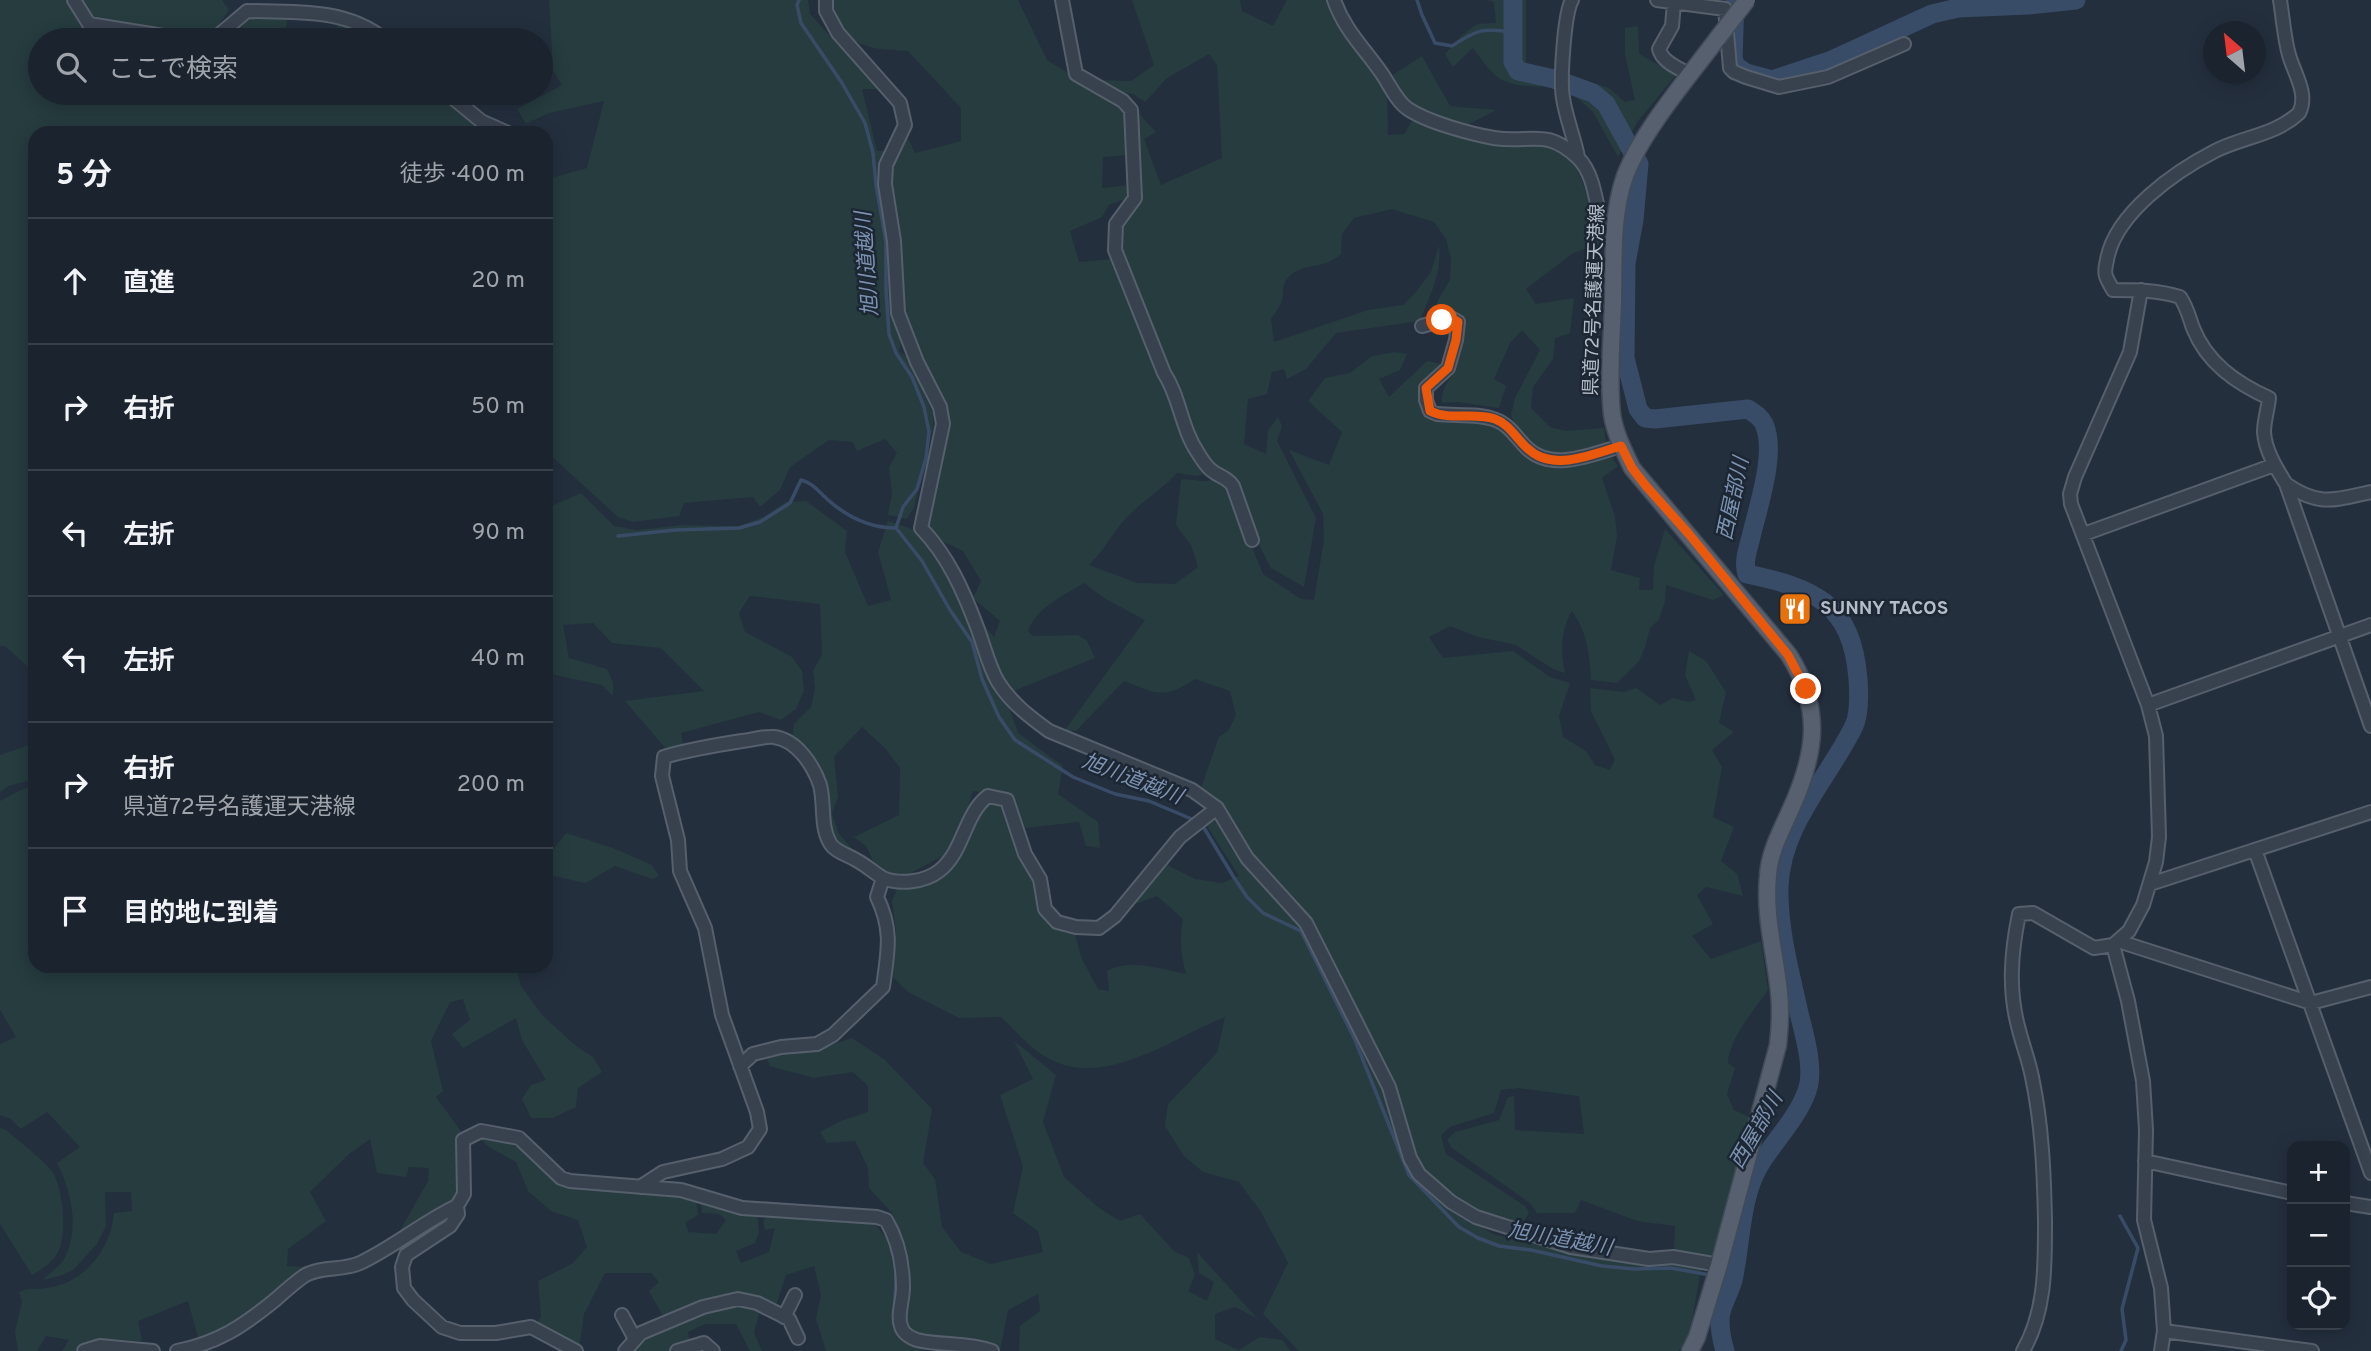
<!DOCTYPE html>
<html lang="ja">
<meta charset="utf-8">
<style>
body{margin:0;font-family:Overpass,"Noto Sans JP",sans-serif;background:#282f3a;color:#f1f3f6}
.controls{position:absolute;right:21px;bottom:21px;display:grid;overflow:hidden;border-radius:14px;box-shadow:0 4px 18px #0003}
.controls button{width:63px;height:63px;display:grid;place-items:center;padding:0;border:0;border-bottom:2px solid #39404a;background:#1b232e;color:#f1f3f6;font:35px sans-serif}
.compass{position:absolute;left:2203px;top:21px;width:63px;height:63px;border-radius:50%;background:#1b232e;box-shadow:0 4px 18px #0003;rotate:332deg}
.stop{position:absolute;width:21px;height:21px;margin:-16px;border:5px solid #ea580c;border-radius:50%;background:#fff}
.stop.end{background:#ea580c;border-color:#fff;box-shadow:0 2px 7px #0008}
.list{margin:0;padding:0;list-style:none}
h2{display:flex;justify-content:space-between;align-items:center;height:91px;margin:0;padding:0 28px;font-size:30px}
h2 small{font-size:23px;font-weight:400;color:#a0a4aa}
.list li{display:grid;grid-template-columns:46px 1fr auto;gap:21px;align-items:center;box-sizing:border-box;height:126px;padding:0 28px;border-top:2px solid #39404a}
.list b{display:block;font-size:26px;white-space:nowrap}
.list p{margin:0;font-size:23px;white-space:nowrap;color:#a0a4aa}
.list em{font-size:23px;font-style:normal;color:#a0a4aa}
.icon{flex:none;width:38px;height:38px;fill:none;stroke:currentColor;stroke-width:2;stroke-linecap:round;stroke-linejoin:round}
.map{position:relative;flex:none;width:2371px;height:1351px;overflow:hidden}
.search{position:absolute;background:#1b232e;box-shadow:0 4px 18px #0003;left:28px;top:28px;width:525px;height:77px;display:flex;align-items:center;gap:18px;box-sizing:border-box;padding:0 24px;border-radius:38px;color:#a0a4aa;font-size:26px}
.panel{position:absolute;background:#1b232e;box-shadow:0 4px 18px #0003;left:28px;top:126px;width:525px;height:847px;border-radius:21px}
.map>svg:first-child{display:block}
.green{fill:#263c3f}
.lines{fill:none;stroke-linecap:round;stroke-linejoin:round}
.stream{stroke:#394c67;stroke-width:3.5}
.river{stroke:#394c67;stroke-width:19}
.minor-casing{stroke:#565f6c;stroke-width:16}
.major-casing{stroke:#414a57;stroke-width:19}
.minor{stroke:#38414e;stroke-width:12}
.major{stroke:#56606e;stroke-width:16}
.major-bridge-casing{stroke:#414a57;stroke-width:19;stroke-linecap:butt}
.major-bridge{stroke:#56606e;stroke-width:16}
.route{stroke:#ea580c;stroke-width:9}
.labels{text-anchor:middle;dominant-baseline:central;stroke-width:5;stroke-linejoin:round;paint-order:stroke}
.street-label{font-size:19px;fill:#b4bcc9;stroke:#1d2633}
.poi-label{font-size:19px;font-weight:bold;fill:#b4bcc9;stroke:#1d2633;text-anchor:start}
.water-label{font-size:21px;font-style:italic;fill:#7c92b1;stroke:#1d2633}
</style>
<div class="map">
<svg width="2371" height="1351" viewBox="0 0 2371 1351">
<rect width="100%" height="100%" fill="#242f3e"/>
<path class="green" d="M0 0H67L86 30 146 40H40V93H294L307 101 316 93H438L487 133H35V673L5 646H0Z
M79 0H222L229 10 214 31 198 36 91 17Z
M549 0H808L810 14 878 89H862L877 151H887C888 204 889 257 893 309 895 326 904 334 899 351L909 358 933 414V428L914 507 907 519 888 515 892 494 889 467 897 453 885 439 857 451 853 442 829 440 790 467 780 490 760 507 753 497 684 503 679 516 633 522 618 517 546 451V153L551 178 587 168 604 101 549 113 526 124 517 109 562 85 553 70Z
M831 0H1018L1047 60 1118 104 1126 113 1128 155 1103 157 1102 188 1129 185 1130 197 1109 205 1102 217 1070 231 1079 262 1114 259 1212 472 1196 476 1177 473C1163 488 1146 499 1131 513 1115 528 1105 550 1089 565L1137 583 1175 584 1198 567 1191 545 1176 525 1181 479 1204 481 1220 479 1226 483 1263 574 1301 599 1314 600 1324 540 1323 514 1289 450 1329 465 1342 432 1308 401 1325 378 1350 373 1372 356 1394 352 1407 354 1400 370 1379 379 1389 397 1427 361 1443 364 1422 387 1430 417 1491 422 1503 428 1531 457 1610 455 1618 466 1602 478 1615 517 1617 536 1611 570 1640 578 1639 590H1653L1654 566 1665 529 1724 595 1713 600 1666 585 1665 601 1659 620 1650 628 1645 647 1639 661 1617 683 1591 680C1589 653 1588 634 1572 611 1561 628 1560 653 1565 673L1553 669 1516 645 1478 637 1450 626 1429 637 1443 658 1513 651 1550 677 1570 683 1559 716 1563 737 1586 751 1595 765 1610 770 1615 760 1591 711 1590 688 1624 692 1636 688 1660 705 1673 698 1689 702 1696 700 1685 675 1689 651 1706 661 1726 692 1719 723 1734 732 1712 750 1722 767 1713 817 1734 827 1721 861 1737 874 1743 896 1706 887 1697 895 1713 924 1692 936 1711 959 1761 941 1768 990C1755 1009 1728 1040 1728 1063L1735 1068 1727 1094 1734 1110 1749 1117 1715 1258 1674 1250 1675 1226 1637 1221 1581 1200 1575 1213H1537L1530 1203 1452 1148 1447 1140 1455 1132 1499 1120 1508 1097 1514 1096 1515 1130 1584 1134 1579 1096 1519 1088 1501 1090 1494 1113 1450 1127 1441 1135 1446 1154 1525 1206 1529 1212 1522 1227C1508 1223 1493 1220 1480 1214 1451 1202 1429 1178 1411 1153L1352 1002 1307 915 1246 848 1220 805 1201 788 1219 737 1229 730 1236 715 1230 691 1195 679C1163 700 1158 694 1124 681L1076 731 1065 730 1145 620 1104 598 1084 583C1063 596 1037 607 1028 631L1033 636 1078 635 1087 641 1095 658 1011 692 997 671 981 622 994 637 1000 621 973 598 981 581 963 551 940 540 927 528 949 424 919 356 903 312 890 183 889 167 906 134 915 153 961 141V108L908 51C883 49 860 51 842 29 833 19 831 14 831 0Z
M1132 0H1240L1242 11 1273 26 1287 0H1327L1352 46 1387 93 1388 135 1404 134 1413 119 1548 143 1573 160 1592 205 1602 243 1573 253 1526 289 1536 304 1574 298 1570 333 1555 338 1553 359 1533 387 1531 408 1550 427 1566 431 1604 428 1606 444 1576 453H1553L1541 452 1519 435 1511 415 1515 398 1540 350 1522 330 1510 343 1494 379 1506 386 1499 408 1457 402 1442 403C1442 382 1450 384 1456 367 1461 353 1467 329 1461 316L1451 312 1432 318 1438 300 1450 280 1451 258 1446 239 1434 222 1392 209 1354 218 1342 234 1341 254C1325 270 1299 262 1287 279 1282 285 1284 293 1282 300 1280 307 1275 313 1271 319L1274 342 1368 310 1403 305 1416 292 1431 272 1439 245C1442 275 1430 294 1420 321L1336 333 1306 369 1287 379 1284 369 1272 372 1267 394 1248 399 1244 444 1266 454 1268 430 1278 417 1282 426 1277 441 1316 518 1304 587 1271 568 1256 539 1238 483 1230 474 1212 461 1196 438 1187 421 1175 377 1168 369 1125 264C1118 233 1121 223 1141 199L1133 107 1156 132 1144 139 1161 185 1222 158 1217 65 1209 54 1167 78 1145 102 1133 94 1117 92 1094 80 1131 81 1154 65Z
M1487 0H1526V68L1545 74 1540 87C1499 84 1497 81 1473 48L1453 67 1445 54 1461 36 1477 24 1496 23 1494 2Z
M250 16 287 19 285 40H223Z
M337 24 373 38 376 40H335Z
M1638 26 1639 53C1650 62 1664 66 1676 75L1638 121 1618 157 1593 112 1575 96 1572 76 1609 88 1625 102 1635 100 1625 54V28Z
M1422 56 1450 106 1496 110 1466 126 1422 112 1405 99 1391 76Z
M581 493 614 526 637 530 683 525 739 526 765 516 786 502 806 501 847 531 845 552 868 606 891 600 878 552 888 521 915 530 931 549 949 578 993 687 1010 710 1018 733 1063 766 1058 794 1098 822 1100 848 1086 846 1079 822 1025 828 1014 797 973 791 961 831 949 853 909 874 892 875 875 866 867 847 854 837 899 815 900 768 885 748 862 727 834 757 838 797 832 814 839 834 861 858 833 841 830 826 826 782 807 746 792 737 794 724 811 707 815 688 813 671 822 654 820 604 750 596 739 613 745 632 792 657 802 671 804 691 796 709 781 720 759 712 681 733 683 744 667 750 625 701 704 691 661 648 612 643 593 623 563 625 569 658 607 669 613 682V696L602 685 546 673V503L554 505Z
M35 743V779L8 786 0 792V755Z
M35 786V966H516L521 986 542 1015 576 1046 593 1057 602 1072 578 1088 576 1107 553 1118H531L522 1099 531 1085 546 1080 522 1040 516 1018 463 1048 452 1034 470 1020 463 999 450 1002 431 1041 443 1091 436 1097 463 1134 456 1141 459 1193 454 1201 398 1234 428 1181 429 1168 409 1167 406 1177 377 1173 370 1139 349 1154 310 1192 326 1221 288 1249 287 1266 306 1267 241 1323 199 1341 188 1301 138 1321 142 1341 109 1339 76 1351H62L69 1340 46 1336 37 1351H18L15 1332 22 1301 19 1292C29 1287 35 1290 46 1288 84 1284 111 1249 114 1213L132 1211 131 1192H105L106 1226 97 1244 73 1270 60 1276 42 1280C50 1273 61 1266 65 1257 80 1228 71 1190 57 1163L80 1147 47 1112 21 1129 11 1119 0 1115V1044L16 1037 0 1010V801L23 789Z
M991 802 1005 804 1037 882 1041 912 1054 928 1075 934 1081 957 1098 989 1109 991 1107 971C1129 958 1162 969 1186 974 1181 955 1179 940 1183 919L1157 896 1127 907 1167 865 1195 879 1222 883 1239 876 1205 823 1215 817 1231 848 1299 924 1352 1024 1381 1088 1407 1160 1416 1177 1458 1214 1493 1234 1571 1253 1640 1264H1674L1701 1269 1689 1338 1678 1351H1299L1263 1314 1288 1263 1261 1212 1239 1182 1203 1172 1184 1156 1165 1126 1168 1104 1217 1053 1225 1017C1174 1037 1106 1089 1050 1059 1031 1050 1016 1031 1001 1017L959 1018 908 992 893 977 896 931 892 901 898 887C943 885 958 870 974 829 979 818 981 809 991 802Z
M566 833 613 848 652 865 659 876 652 879 615 866 585 883 546 874V852H551Z
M852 1038 885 1060 932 1109 923 1163 935 1179 942 1227 961 1252 991 1264 1043 1252 1038 1231 1013 1213 1023 1167 1000 1095 1033 1079 1014 1041 1056 1075 1043 1122 1064 1177 1099 1208 1120 1221 1140 1214 1174 1251 1189 1258 1195 1275 1188 1291 1207 1301 1214 1282 1199 1273 1197 1252 1257 1318 1235 1307 1215 1314V1339L1239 1350 1260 1337 1282 1340 1291 1351H1019L1020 1326 1040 1311 1038 1294 1008 1310 1000 1350 979 1341 929 1337 913 1333 907 1324 910 1267 902 1238 892 1213 869 1188 868 1168 855 1141 827 1143 820 1132 841 1121 868 1112V1086L853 1072 813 1078 770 1066 766 1057 825 1047Z
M0 1128 6 1130C16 1139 48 1163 54 1174 63 1193 68 1236 57 1254 51 1264 42 1269 32 1275L0 1224Z
M478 1137 517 1142 561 1186 696 1198 698 1215 685 1223 689 1232 716 1234 726 1220 719 1214 702 1213 701 1200 757 1213 759 1233 755 1243 736 1251 741 1263 769 1252 775 1228 765 1230 763 1221 767 1214 872 1219 882 1233 894 1240 898 1261 897 1324 941 1345 917 1351H826L816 1319 821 1295 814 1266 786 1275 775 1309 738 1295 665 1320 649 1291 659 1282 651 1273H605L584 1314 579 1349 552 1331 536 1325 541 1316 538 1281 573 1263 587 1247 578 1220 551 1211 528 1191 516 1162 489 1147Z
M744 1303 760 1311 754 1333 762 1351H750L736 1324H705L688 1332 690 1343 672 1351H630C659 1320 704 1311 744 1303Z"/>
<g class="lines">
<path class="stream" d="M799 0 797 5 801 23 842 83 865 123 873 153 876 185 886 242V289L889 334 896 353 912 377 924 407 929 432 926 458 917 489 903 507 896 528 922 561 950 610 972 642 982 679 999 717 1015 740 1073 777 1115 794 1149 801 1194 820
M1417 0 1422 15 1435 43 1452 46C1478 29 1482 28 1513 32
M618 536 675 530 739 528 760 522 790 503 801 480C812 482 819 492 827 499 847 517 870 528 896 528
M1200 825 1204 828 1233 876 1247 897 1263 913 1301 931 1355 1040 1409 1175 1459 1227 1478 1238 1499 1246 1531 1250 1602 1266 1635 1269 1671 1268 1710 1275
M2120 1216 2138 1248 2122 1309 2126 1340 2121 1351
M1721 1277 1733 1279
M895 1303 896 1272"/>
<path class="river" d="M1513 0V62L1518 71 1554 79 1593 93 1606 104 1639 164 1634 220 1626 263 1625 358 1638 409 1645 418 1655 419 1748 409C1754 413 1761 417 1764 424 1777 452 1758 507 1751 537 1748 549 1743 562 1747 574 1814 588 1852 603 1858 679 1859 693 1860 713 1854 726 1828 779 1781 825 1779 887 1778 929 1790 972 1799 1013 1804 1034 1815 1069 1807 1091 1797 1119 1774 1141 1759 1166 1740 1198 1741 1245 1733 1280 1730 1293 1720 1306 1720 1320 1720 1330 1722 1341 1725 1351
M1735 0 1733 58 1736 66 1746 73 1772 80 1832 60 1932 14 1958 8 2028 5 2076 0"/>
<defs>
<path id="minor" d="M74 0 89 24 188 40
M826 0V11L838 33 900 103 905 125 886 165 885 184 894 241 898 313 917 362 940 407 943 424 921 528C948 556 963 590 977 627 984 645 988 665 998 682 1011 703 1030 717 1049 731L1192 790 1217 808 1247 858 1306 923 1389 1087 1410 1158 1419 1174 1451 1202 1476 1217 1571 1247 1649 1259 1673 1257 1719 1265
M1062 0 1076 74 1123 101 1131 110 1135 198 1116 224 1115 250 1164 373C1180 397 1181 428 1198 453 1201 458 1206 466 1211 470 1219 477 1227 477 1233 486L1252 540
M1334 0C1344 29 1363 47 1380 71 1389 83 1396 101 1408 109 1427 122 1471 134 1494 138 1530 144 1546 127 1578 158 1594 173 1596 203 1601 223L1616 224
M1572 0C1564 14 1560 81 1563 98 1566 118 1574 137 1578 157
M1657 0 1725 9 1730 68 1734 72 1746 77 1779 87 1828 77 1904 44
M2280 0C2283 18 2284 37 2289 55 2294 73 2309 94 2299 113 2276 135 2242 137 2215 151 2176 171 2115 213 2107 260 2106 265 2104 271 2106 276 2107 280 2111 286 2113 290 2136 290 2158 290 2180 297 2187 307 2189 317 2193 328 2207 363 2236 383 2269 398 2268 409 2264 421 2264 432 2265 450 2276 468 2286 484L2371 726
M1674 3 1672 26 1659 49C1662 62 1679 68 1690 75
M206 40 214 39 247 11C293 12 347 8 385 40
M447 93 481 121 508 133
M1422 326 1451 318 1458 322 1456 340 1448 368 1426 388V400L1430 411 1437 414C1455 416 1479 413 1496 420 1510 425 1517 439 1528 449 1553 472 1593 454 1621 446
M2286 484C2319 507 2334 500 2371 492
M2084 534 2274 465
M2148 705 2371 625
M2255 850 2371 1173
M2150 884 2371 812
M2118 941 2311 1003 2371 987
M2113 945 2128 1001 2143 1081 2146 1130 2144 1220 2161 1288 2164 1331 2161 1351
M740 1066 753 1054 781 1047 817 1044 833 1035 883 987C888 951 893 930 877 897L883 878
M2145 1161 2292 1193
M640 1187 663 1172 722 1159 748 1147 760 1129 757 1112 722 1015 705 928 680 871 678 840 662 776 664 757C690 749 716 745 742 741 752 740 764 736 774 737 797 740 813 765 820 785 825 804 820 826 830 843 834 851 848 855 856 860 866 865 874 873 883 878 899 885 925 882 939 871 964 852 964 814 988 796L1007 800 1025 854 1040 879 1045 909 1057 922 1076 927 1099 928 1115 916 1180 837 1217 808
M2345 1203 2371 1207
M622 1315 635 1339
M784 1317 795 1295
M2164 1331 2312 1351
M84 1351 100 1346 153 1351
M177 1351C218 1343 243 1326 275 1300 284 1292 294 1283 304 1276 320 1266 342 1271 360 1263 394 1247 423 1222 457 1206
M576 1351 531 1327 496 1333H460L442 1327 413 1300 404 1288 402 1267 406 1255 450 1226 458 1214 457 1206 464 1194 463 1140 481 1131 519 1138 561 1178 570 1181 681 1190 742 1208 877 1217 886 1220C898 1240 903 1264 903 1288 903 1299 897 1316 901 1326 903 1333 910 1338 917 1340 942 1346 966 1342 992 1351
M625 1351 641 1333 703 1307 738 1299 757 1303 789 1319 798 1338
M677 1351 704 1343 713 1351
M2023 1351C2046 1311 2045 1265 2045 1221 2044 1172 2042 1124 2032 1077 2029 1061 2023 1046 2019 1030 2008 991 2011 953 2019 914L2033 913 2094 948 2113 945 2129 931 2143 905 2156 862 2159 837 2156 736 2148 705 2071 504 2070 494 2075 477 2130 352 2141 290"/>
<path id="major" d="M1690 1351 1697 1337 1719 1265 1778 1045C1780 1027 1781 1010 1779 992 1775 953 1764 916 1768 876 1769 853 1781 831 1790 811 1816 754 1823 710 1789 655L1632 468C1624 451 1615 434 1612 414 1608 377 1612 339 1613 302 1614 261 1611 215 1625 176 1642 131 1688 78 1717 39"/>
</defs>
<use href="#minor" class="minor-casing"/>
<use href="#major" class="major-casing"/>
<use href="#minor" class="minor"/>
<use href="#major" class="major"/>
<defs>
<path id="major-bridge" d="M1717 39 1747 0"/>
</defs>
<use href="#major-bridge" class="major-bridge-casing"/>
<use href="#major-bridge" class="major-bridge"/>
</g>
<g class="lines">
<path class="route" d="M1442 320 1451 318 1458 322 1456 340 1448 368 1426 388 1430 411C1450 421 1474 412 1495 419 1509 424 1516 438 1527 448 1552 473 1592 454 1621 446L1632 468 1646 486 1688 533 1788 655 1806 689"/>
</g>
<defs>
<symbol id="restaurant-square" viewBox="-11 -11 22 22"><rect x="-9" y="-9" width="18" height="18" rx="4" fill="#e8710a" stroke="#1d2633"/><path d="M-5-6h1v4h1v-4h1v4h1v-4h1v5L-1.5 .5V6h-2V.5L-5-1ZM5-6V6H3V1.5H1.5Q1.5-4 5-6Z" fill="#fff"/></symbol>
</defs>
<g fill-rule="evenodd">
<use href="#restaurant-square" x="1776" y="590" width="38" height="38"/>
</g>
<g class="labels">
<g class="street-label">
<text transform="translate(1595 300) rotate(-88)">県道72号名護運天港線</text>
</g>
<g class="poi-label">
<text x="1820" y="609">SUNNY TACOS</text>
</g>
<g class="water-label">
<text transform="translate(868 264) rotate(-94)">旭川道越川</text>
<text transform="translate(1734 499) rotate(-78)">西屋部川</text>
<text transform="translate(1132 780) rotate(21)">旭川道越川</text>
<text transform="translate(1757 1131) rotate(-60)">西屋部川</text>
<text transform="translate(1560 1240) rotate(10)">旭川道越川</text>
</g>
</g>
</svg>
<div class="controls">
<button>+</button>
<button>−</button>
<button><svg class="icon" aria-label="locate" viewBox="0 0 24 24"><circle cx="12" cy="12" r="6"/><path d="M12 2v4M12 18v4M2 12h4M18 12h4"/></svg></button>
</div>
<svg class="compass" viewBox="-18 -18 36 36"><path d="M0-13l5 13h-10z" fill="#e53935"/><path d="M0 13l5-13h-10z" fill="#a0a4aa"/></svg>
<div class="stop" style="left:1442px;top:320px"></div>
<div class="stop end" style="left:1806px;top:689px"></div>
<div class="search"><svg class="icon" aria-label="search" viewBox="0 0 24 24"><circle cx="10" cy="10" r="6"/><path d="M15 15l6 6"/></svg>ここで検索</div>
<section class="panel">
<h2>5 分<small>徒歩 · 400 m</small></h2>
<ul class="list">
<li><svg class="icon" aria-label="ahead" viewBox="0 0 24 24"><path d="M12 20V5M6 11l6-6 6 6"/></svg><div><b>直進</b></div><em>20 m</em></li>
<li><svg class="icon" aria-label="right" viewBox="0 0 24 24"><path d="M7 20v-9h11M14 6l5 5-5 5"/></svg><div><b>右折</b></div><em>50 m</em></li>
<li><svg class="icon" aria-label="left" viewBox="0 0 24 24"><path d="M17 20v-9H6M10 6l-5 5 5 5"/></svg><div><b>左折</b></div><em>90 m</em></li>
<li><svg class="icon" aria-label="left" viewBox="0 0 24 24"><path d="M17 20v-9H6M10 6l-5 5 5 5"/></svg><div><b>左折</b></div><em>40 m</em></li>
<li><svg class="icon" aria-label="right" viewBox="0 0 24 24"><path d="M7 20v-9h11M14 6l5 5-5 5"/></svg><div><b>右折</b><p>県道72号名護運天港線</p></div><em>200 m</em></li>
<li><svg class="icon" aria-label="arrive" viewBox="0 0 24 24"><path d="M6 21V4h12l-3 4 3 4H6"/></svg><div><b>目的地に到着</b></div></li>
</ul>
</section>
</div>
